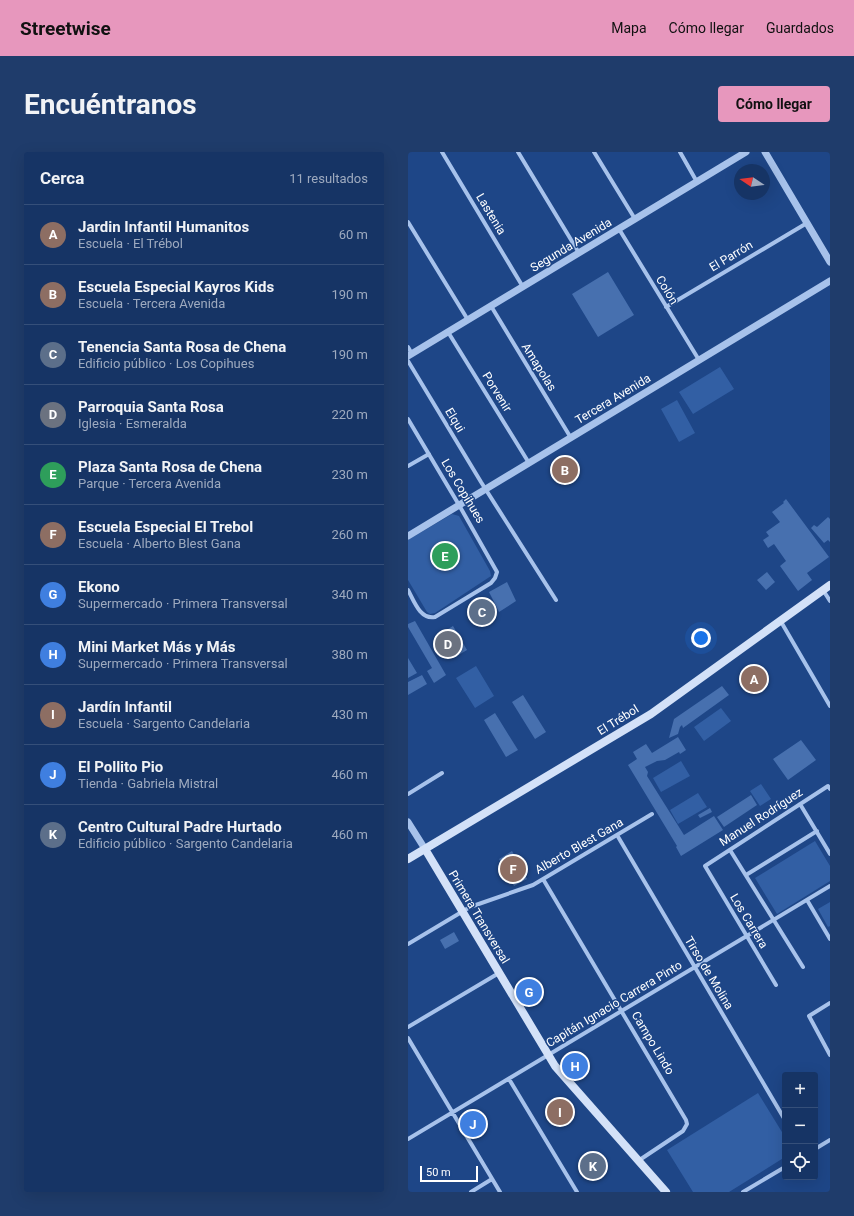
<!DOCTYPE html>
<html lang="es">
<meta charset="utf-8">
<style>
body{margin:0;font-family:Roboto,sans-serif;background:#1f3c6b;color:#f1f3f6}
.controls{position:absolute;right:12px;bottom:12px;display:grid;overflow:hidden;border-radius:4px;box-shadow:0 4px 16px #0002}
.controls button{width:36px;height:36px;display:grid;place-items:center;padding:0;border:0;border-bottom:1px solid #354f79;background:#163465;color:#f1f3f6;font:20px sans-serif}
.compass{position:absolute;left:326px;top:12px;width:36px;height:36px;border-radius:50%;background:#163465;box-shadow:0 4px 16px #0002;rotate:283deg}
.scale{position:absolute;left:12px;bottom:10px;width:58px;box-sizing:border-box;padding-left:4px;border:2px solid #fff;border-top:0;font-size:11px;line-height:14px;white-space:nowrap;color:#fff;-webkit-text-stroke:3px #1e4687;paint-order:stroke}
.you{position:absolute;left:293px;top:486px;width:14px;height:14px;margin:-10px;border:3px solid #fff;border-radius:50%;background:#1a73e8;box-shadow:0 0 0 6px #1a73e833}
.badge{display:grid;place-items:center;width:26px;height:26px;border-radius:50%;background:#e797bd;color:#fff;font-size:13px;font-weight:700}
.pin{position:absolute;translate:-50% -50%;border:2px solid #fff;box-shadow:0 1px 4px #0006}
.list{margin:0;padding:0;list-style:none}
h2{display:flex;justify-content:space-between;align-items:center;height:52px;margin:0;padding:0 16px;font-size:17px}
h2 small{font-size:13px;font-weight:400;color:#9eaabf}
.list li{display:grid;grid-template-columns:26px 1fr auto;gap:12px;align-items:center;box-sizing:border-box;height:60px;padding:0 16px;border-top:1px solid #354f79}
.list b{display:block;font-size:15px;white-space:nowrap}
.list p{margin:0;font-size:13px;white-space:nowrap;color:#9eaabf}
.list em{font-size:13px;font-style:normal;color:#9eaabf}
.icon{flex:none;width:22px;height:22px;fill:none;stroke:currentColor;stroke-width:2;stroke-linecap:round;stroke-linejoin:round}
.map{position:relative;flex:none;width:422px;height:1040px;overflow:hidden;border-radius:4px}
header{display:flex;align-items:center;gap:24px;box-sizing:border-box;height:56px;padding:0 20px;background:#e797bd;color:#111}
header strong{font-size:19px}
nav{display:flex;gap:22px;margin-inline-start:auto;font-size:14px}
.intro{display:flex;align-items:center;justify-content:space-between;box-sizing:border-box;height:96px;padding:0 24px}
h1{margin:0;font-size:28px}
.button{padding:10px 18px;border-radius:4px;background:#e797bd;color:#111;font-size:14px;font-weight:700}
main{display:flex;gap:24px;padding:0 24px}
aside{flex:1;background:#163465;border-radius:4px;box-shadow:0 4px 16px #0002}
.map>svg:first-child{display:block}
.green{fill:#325fa4}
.building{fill:#4770af}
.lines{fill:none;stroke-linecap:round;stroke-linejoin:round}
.minor{stroke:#a7c2eb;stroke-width:4}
.tertiary{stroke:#a7c2eb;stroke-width:7}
.secondary{stroke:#d3e1f8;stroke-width:8}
.labels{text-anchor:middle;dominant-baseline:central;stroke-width:3;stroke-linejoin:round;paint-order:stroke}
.street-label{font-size:12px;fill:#fff;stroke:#1e4687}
</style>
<header>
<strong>Streetwise</strong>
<nav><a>Mapa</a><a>Cómo llegar</a><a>Guardados</a></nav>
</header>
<div class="intro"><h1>Encuéntranos</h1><a class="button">Cómo llegar</a></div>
<main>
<aside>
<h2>Cerca<small>11 resultados</small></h2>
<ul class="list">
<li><span class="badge" style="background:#8d6e63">A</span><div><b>Jardin Infantil Humanitos</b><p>Escuela · El Trébol</p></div><em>60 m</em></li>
<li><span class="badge" style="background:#8d6e63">B</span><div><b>Escuela Especial Kayros Kids</b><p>Escuela · Tercera Avenida</p></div><em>190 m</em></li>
<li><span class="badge" style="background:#5c6f8a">C</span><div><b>Tenencia Santa Rosa de Chena</b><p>Edificio público · Los Copihues</p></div><em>190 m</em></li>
<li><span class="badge" style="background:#6b7280">D</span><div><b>Parroquia Santa Rosa</b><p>Iglesia · Esmeralda</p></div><em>220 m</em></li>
<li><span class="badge" style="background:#2e9e5b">E</span><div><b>Plaza Santa Rosa de Chena</b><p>Parque · Tercera Avenida</p></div><em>230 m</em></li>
<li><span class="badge" style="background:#8d6e63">F</span><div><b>Escuela Especial El Trebol</b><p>Escuela · Alberto Blest Gana</p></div><em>260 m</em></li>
<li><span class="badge" style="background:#3f7fe0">G</span><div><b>Ekono</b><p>Supermercado · Primera Transversal</p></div><em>340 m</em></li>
<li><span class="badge" style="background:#3f7fe0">H</span><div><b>Mini Market Más y Más</b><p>Supermercado · Primera Transversal</p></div><em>380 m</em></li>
<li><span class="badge" style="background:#8d6e63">I</span><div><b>Jardín Infantil</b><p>Escuela · Sargento Candelaria</p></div><em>430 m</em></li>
<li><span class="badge" style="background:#3f7fe0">J</span><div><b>El Pollito Pio</b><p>Tienda · Gabriela Mistral</p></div><em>460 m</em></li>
<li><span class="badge" style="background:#5c6f8a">K</span><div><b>Centro Cultural Padre Hurtado</b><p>Edificio público · Sargento Candelaria</p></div><em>460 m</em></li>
</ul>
</aside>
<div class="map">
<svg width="422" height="1040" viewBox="0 0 422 1040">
<rect width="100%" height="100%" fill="#1e4687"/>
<path class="green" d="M312 215 326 237 285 262 271 240Z
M269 248 287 281 271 290 253 257Z
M44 362 51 364 82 419 83 424 27 461 22 462 19 460 0 428V388Z
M68 514 86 544 67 556 48 526Z
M313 556 323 569 296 589 286 575Z
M273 609 282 624 253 640 245 626Z
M353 632 363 647 352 654 342 639Z
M290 641 299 655 270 672 262 658Z
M407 689 422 714V729L369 762 347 726Z
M422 750V774L420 775 410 757Z
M350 941 377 985V1005L321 1040H285L259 998Z"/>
<path class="building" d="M200 120 226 163 190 185 164 142Z
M378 347 421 405 399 421 404 428 390 439 372 414 378 409 366 392 360 396 355 388 361 384 358 380 372 370 364 360 376 351 375 350Z
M420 365 422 367V390L420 388 416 391 403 376 406 373 409 375Z
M359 420 367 430 358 438 349 428Z
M99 430 108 449 91 460 81 440Z
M7 469 38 523 26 531 19 519 24 516 0 475V472Z
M45 474 59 498 47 505 43 499 38 502 27 485Z
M0 506 9 521 0 526Z
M14 523 19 532 0 543V530Z
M314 534 321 543 275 576 274 573 272 575 270 582 261 586 266 567Z
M115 543 138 580 127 587 104 550Z
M87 561 110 598 98 605 76 568Z
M270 585 278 598 272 602 271 600 257 608 249 609 237 615 240 620 239 624 276 683 306 664 315 678 273 704 268 695 269 694 220 613 229 607 225 600 238 592 244 601Z
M393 588 408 608 380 628 365 607Z
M343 643 349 653 316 675 309 665Z
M302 656 304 660 292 666 290 663Z
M104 699 119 727 106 734 91 707Z
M46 780 51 789 37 797 32 788Z
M66 968 69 973 64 976 61 971Z"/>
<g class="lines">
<path class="minor" d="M34 0 115 135
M110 0 171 101
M186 0 227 67
M272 0 289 30
M0 70 60 168
M211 77 291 208
M83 154 163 286
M258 155 399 71
M40 180 121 311
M0 195 4 202
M0 209 73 330 148 448
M0 267 51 353 89 420 87 426 83 431 27 465C12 468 6 449 0 438
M0 314 21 302
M415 438 422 449
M372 468 422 554
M0 642 34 621
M392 652 422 702
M209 683 377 968
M322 698 395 815
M338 723 409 679
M135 727 278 968 279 972 275 979 230 1009
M399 748 422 787
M0 792 62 755 125 733 244 662
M368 833 297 714 420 634 422 637
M422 851 401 864 422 903
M0 875 91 821
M0 886 92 1040
M101 927 169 1040
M0 987 422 734
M407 997 422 988
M63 1040 84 1027
M335 1040 377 1015"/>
<path class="tertiary" d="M357 0 422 110
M0 204 338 0
M0 384 422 129
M0 670 17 697"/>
<path class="secondary" d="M17 697 147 914 258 1040
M0 707 243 562 422 433"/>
</g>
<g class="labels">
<g class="street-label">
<text transform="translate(83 62) rotate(59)">Lastenia</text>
<text transform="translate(163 93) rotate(-31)">Segunda Avenida</text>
<text transform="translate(323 104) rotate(-31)">El Parrón</text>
<text transform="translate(259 138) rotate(59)">Colón</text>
<text transform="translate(131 215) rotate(58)">Amapolas</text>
<text transform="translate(89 240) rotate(58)">Porvenir</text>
<text transform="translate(205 247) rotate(-31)">Tercera Avenida</text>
<text transform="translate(47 268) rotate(59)">Elqui</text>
<text transform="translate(55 339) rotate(59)">Los Copihues</text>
<text transform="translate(210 568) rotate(-32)">El Trébol</text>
<text transform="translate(353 665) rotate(-33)">Manuel Rodríguez</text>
<text transform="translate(171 694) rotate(-30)">Alberto Blest Gana</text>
<text transform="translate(71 765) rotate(59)">Primera Transversal</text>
<text transform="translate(341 769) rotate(59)">Los Carrera</text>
<text transform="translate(301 821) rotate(59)">Tirso de Molina</text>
<text transform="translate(206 852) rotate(-31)">Capitán Ignacio Carrera Pinto</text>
<text transform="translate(245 891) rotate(59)">Campo Lindo</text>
</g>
</g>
</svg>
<div class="controls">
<button>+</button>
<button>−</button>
<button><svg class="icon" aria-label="locate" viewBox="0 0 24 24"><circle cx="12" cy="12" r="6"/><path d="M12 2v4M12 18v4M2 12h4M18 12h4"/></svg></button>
</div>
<svg class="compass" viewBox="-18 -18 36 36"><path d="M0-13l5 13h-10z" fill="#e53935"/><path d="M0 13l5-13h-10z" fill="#9eaabf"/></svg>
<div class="scale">50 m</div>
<div class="you"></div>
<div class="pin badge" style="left:346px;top:527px;background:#8d6e63">A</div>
<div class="pin badge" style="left:157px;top:318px;background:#8d6e63">B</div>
<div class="pin badge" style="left:74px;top:460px;background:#5c6f8a">C</div>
<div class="pin badge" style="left:40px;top:492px;background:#6b7280">D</div>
<div class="pin badge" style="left:37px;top:404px;background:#2e9e5b">E</div>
<div class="pin badge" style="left:105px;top:717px;background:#8d6e63">F</div>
<div class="pin badge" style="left:121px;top:840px;background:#3f7fe0">G</div>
<div class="pin badge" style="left:167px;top:914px;background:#3f7fe0">H</div>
<div class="pin badge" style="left:152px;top:960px;background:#8d6e63">I</div>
<div class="pin badge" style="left:65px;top:972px;background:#3f7fe0">J</div>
<div class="pin badge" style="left:185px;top:1014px;background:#5c6f8a">K</div>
</div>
</main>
